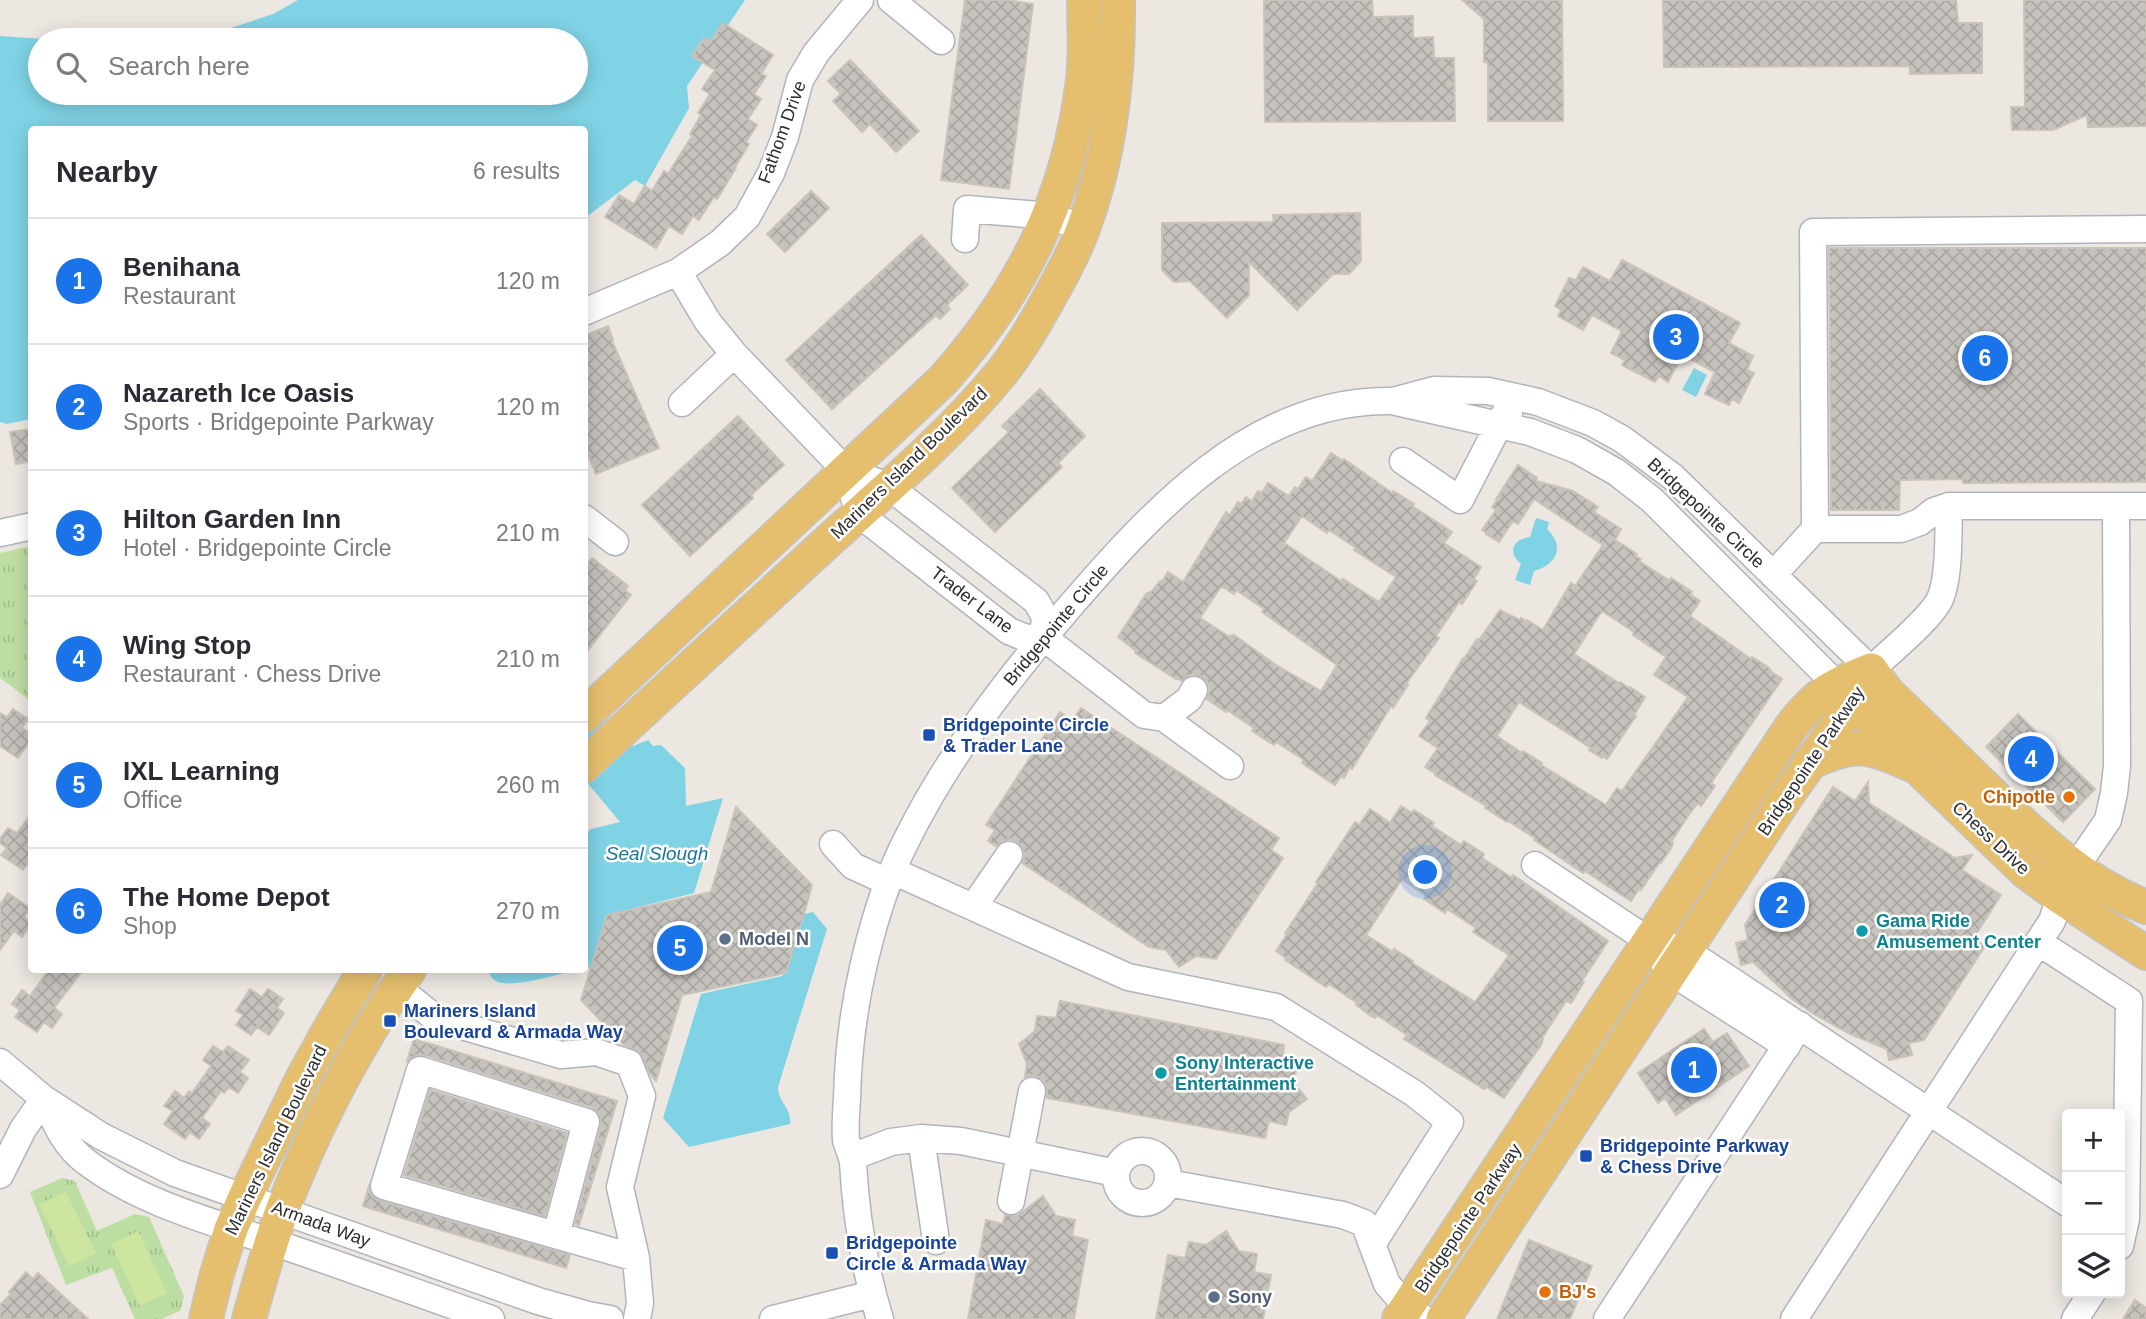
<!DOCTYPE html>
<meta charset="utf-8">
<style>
body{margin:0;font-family:Arial,sans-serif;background:#f2f2f3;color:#2b2b33}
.controls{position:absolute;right:21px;bottom:21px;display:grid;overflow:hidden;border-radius:7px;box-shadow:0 4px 18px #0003}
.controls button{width:63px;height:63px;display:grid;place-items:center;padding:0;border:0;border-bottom:2px solid #e1e1e2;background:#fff;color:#2b2b33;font:35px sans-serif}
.you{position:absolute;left:1426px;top:873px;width:24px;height:24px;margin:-18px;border:5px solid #fff;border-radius:50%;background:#1a73e8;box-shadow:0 0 0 10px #1a73e833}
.badge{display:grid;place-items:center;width:46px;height:46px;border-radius:50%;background:#1a73e8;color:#fff;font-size:23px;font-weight:700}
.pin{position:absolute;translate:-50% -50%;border:4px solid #fff;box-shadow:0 2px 7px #0006}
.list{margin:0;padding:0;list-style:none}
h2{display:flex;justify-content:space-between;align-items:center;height:91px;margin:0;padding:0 28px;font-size:30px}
h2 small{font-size:23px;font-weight:400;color:#7c7c81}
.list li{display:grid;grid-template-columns:46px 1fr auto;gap:21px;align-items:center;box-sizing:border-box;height:126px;padding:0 28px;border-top:2px solid #e1e1e2}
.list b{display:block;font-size:26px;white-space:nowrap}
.list p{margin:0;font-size:23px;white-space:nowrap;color:#7c7c81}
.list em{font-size:23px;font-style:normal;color:#7c7c81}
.icon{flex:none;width:38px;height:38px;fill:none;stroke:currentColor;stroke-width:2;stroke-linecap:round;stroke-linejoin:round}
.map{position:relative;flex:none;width:2146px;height:1319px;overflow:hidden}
.search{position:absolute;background:#fff;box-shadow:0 4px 18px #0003;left:28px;top:28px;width:560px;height:77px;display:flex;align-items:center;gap:18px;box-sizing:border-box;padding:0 24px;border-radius:38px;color:#7c7c81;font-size:26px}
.panel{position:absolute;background:#fff;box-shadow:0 4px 18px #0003;left:28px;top:126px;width:560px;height:847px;border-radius:7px}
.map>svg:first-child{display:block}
.grass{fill:url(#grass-tufts)}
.pitch{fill:#cee5a0}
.water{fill:#7fd3e5}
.building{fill:url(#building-cross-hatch);stroke:#c9c3bb;stroke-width:2;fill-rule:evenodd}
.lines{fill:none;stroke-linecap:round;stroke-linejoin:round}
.minor-casing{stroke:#b2b4bc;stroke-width:29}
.major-casing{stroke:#c4c4c4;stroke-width:36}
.minor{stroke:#fff;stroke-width:26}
.major{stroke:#e5bf6e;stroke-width:33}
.transit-dot{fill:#1a4fb4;stroke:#fff;stroke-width:2.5}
.food-dot{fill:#e8710a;stroke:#fff;stroke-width:2.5}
.culture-dot{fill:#0f9aa8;stroke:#fff;stroke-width:2.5}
.service-dot{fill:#5c6f8a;stroke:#fff;stroke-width:2.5}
.labels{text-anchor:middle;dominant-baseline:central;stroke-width:5;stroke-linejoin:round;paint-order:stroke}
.street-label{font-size:18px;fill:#2d2d2d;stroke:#fff}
.transit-label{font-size:18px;font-weight:bold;fill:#164399;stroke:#fff;text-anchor:start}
.food-label{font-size:18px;font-weight:bold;fill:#c56008;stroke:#fff;text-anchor:end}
.culture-label{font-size:18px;font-weight:bold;fill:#0d838f;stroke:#fff;text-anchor:start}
.service-label{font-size:18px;font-weight:bold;fill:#4e5e75;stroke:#fff;text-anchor:start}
.water-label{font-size:19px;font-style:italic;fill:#1a7695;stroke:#fff}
</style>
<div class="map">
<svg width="2146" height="1319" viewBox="0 0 2146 1319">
<defs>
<pattern id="grass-tufts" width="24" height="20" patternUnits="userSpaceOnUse" patternTransform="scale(1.75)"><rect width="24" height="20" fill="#bddea3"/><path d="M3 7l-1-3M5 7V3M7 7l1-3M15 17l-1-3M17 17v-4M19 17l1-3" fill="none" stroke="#a3bf8d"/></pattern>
<pattern id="building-cross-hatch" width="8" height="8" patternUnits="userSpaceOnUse" patternTransform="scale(1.75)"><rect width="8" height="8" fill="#c6c2bc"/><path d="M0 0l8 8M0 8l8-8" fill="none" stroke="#aaa7a2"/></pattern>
</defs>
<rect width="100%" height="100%" fill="#ede7e1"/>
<path class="grass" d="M31 546H32L31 701 0 678V553Z
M62 1178 75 1181 97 1231 135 1214 149 1217 184 1296 180 1311 161 1319H135L112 1268 66 1285 30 1192Z"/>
<path class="pitch" d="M66 1192 96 1253 69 1266 39 1204Z
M138 1231 167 1293 140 1306 111 1244Z"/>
<path class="water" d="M298 0H745L687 86 689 108 645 186 635 180 585 218 584 130H32L31 419 7 424 0 422V36L60 40H40V93H576V40H168L207 36 273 14Z
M1694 368 1707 375 1696 397 1682 390Z
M1536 518 1549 522 1547 529C1566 547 1556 565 1534 571L1530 585 1515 580 1521 564C1507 552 1513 539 1530 537Z
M584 694 633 746 648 740 653 746 661 745 685 768 686 806 723 798 694 893 607 915 591 967 585 968V834L591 829 620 822 585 780Z
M813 912 827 929 778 1087C778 1103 792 1107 790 1124L689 1147 663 1118 701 994 782 976 786 972 804 914Z
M488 970H577C557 974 517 988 498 982 492 980 490 975 488 970Z"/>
<path class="building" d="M965 0H1005L1033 4 1009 189 941 180Z
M1264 0H1372L1373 17 1413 16V38L1433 37 1434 58H1454L1455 121 1265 122Z
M1462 0H1562L1563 121H1488V63L1484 62V19Z
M1663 0H1956L1958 23H1982V73L1910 74V66L1664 67Z
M2024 0H2146V126L2088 127 2087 115 2053 130H2012L2011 107H2025Z
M723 23 773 55 761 74 766 76 754 94 761 99 748 119 757 125 746 142 749 144 735 167 736 168 717 199 714 197 699 220 693 216 682 234 669 226 656 248 605 217 619 195 634 204 645 186 652 191 664 171 668 174 692 136 690 134 701 115 698 113 710 94 702 89 715 70 692 56 704 38 710 42Z
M850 60 919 131 896 152 870 124 862 132 833 101 841 94 828 81Z
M811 191 829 208 785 252 767 234Z
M1360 213 1361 261 1349 274H1333L1297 310 1249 262V295L1227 318 1190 281 1174 282 1162 270V223L1274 222 1273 215Z
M921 235 968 285 947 305 950 309 940 319 936 315 832 409 786 360Z
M1829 248H2146V482L1963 483V479L1900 480 1899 510H1831Z
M1622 260 1740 323 1729 343 1753 356 1747 370 1754 373 1739 403 1732 399 1729 405 1705 394 1715 372 1682 355 1668 382 1659 376 1655 382 1622 365 1625 360 1611 353 1622 331 1592 315 1583 330 1558 316 1561 310 1555 306 1569 278 1576 280 1583 267 1610 281Z
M608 326 613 340 612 341 659 448 596 474 584 445V336Z
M1040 389 1085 436 1058 463 1062 467 995 532 952 488 1009 432 1002 426Z
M738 416 784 465 751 495 753 498 690 556 642 505Z
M32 429V461L16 464 10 432Z
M1331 453 1343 461 1344 459 1392 493 1393 491 1414 504 1412 506 1452 532 1444 543 1481 567 1474 579 1477 581 1462 604 1459 602 1436 636 1439 638 1406 684 1408 685 1393 708 1391 706 1352 769 1350 767 1344 778 1341 776 1335 785 1302 763 1304 760 1276 742 1274 745 1252 731 1254 728 1227 710 1226 712 1207 699 1210 689 1207 681 1202 677 1193 674 1187 676 1182 681 1177 678 1176 679 1135 653 1136 651 1118 637 1146 594 1152 591 1160 581 1162 582 1168 572 1183 582 1226 512 1230 515 1238 502 1241 504 1246 497 1252 501 1258 491 1262 493 1268 483 1289 496 1295 487 1298 489 1306 477 1312 481ZM1302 516 1327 533 1329 530 1356 548 1354 550 1396 577 1379 602 1343 579 1341 581 1284 543ZM1223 587 1234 594 1236 590 1264 609 1262 612 1337 665 1321 691 1276 665 1234 635 1228 636 1200 618 1220 588Z
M1518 465 1537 478 1536 481 1573 491 1598 507 1594 512 1621 529 1615 540 1637 554 1635 556 1641 559 1639 561 1670 581 1671 578 1692 592 1690 594 1700 601 1690 616 1751 659 1752 657 1768 667 1772 672 1782 679 1711 783 1715 786 1701 806 1698 803 1690 813 1671 842 1673 843 1671 848 1661 863 1660 862 1641 890 1639 889 1631 901 1585 871 1583 873 1534 840 1535 838 1508 821 1507 822 1485 808 1486 806 1435 775 1436 774 1425 767 1438 748 1419 736 1430 721 1426 718 1463 658 1464 659 1477 639 1479 640 1500 610 1520 620 1521 618 1526 621 1527 620 1543 630 1571 583 1575 586 1603 545 1534 499 1518 524 1513 521 1499 542 1486 534 1487 533 1482 530 1496 510 1492 507 1497 500 1496 499ZM1602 611 1634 632 1633 635 1666 657 1654 675 1688 697 1622 791 1617 788 1606 805 1541 765 1542 763 1523 751 1522 753 1497 736 1519 702 1591 748 1589 750 1602 758 1603 756 1607 759 1636 716 1634 715 1645 697 1630 687 1629 688 1620 682 1619 683 1574 654Z
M592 558 628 586 625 590 631 595 584 655V567Z
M1081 708 1279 838 1271 850 1283 858 1216 959 1196 956 1179 967 1166 950 1149 947 1022 863 1025 856 1023 849 1017 842 1010 839 1003 841 996 846 988 841 995 830 986 825 1060 712 1072 721Z
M13 709 28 719 22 728 32 735V738L18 758 0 746V713L7 717Z
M2018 714 2095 789 2063 822 1986 747Z
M1868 782 1869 803 1955 858 1972 855 1962 870 2001 895 1973 939 1985 946 1924 1040 1909 1043 1912 1055 1889 1060 1887 1049 1850 1034 1814 1014 1792 999 1753 962 1741 965 1736 943 1748 940 1745 925 1833 787 1855 801Z
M1401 806 1412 813 1414 810 1434 823 1432 826 1461 845 1464 841 1484 854 1482 858 1511 877 1513 875 1608 941 1582 981 1584 982 1571 1003 1566 1001 1542 1038 1543 1039 1541 1045 1504 1098 1486 1087 1484 1089 1404 1039 1407 1035 1377 1015 1375 1018 1371 1016 1356 1005 1357 1003 1329 984 1326 987 1285 960 1286 958 1276 951 1287 934 1285 933 1318 883 1316 882 1355 822 1359 825 1370 809 1390 823ZM1402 879 1426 896 1424 899 1445 913 1447 909 1476 928 1473 932 1509 955 1475 1002 1412 963 1413 961 1394 949 1393 952 1366 935Z
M736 807 812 885 804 914 786 973 682 995 656 1081 650 1074 640 1052 623 1044 581 1000 607 915 711 892Z
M32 813V858L23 870 1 855 7 848 0 843V839L8 828 17 833Z
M8 893 30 908 24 917 32 923 22 937 14 931 0 950V905Z
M49 970H83L54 1008 62 1014 52 1028 44 1022 37 1032 15 1017 20 1010 12 1004 22 990 30 996Z
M250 989 262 997 268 989 283 999 277 1008 284 1013 269 1035 257 1027 251 1035 236 1025 243 1015 236 1011Z
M1060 1001 1284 1045 1282 1063 1297 1064 1294 1083 1307 1099 1289 1112 1286 1125 1269 1121 1265 1138 1047 1098V1086L1043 1080 1034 1075 1025 1077 1027 1064 1019 1044 1035 1031 1037 1016 1056 1018Z
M1704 1029 1713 1042 1727 1033 1749 1066 1676 1115 1665 1098 1658 1103 1638 1073Z
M414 1039 617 1101 579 1225 575 1224 601 1126V1119L598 1112 591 1107 425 1055H416L407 1061Z
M213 1046 223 1052 228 1046 249 1060 240 1072 248 1078 238 1093 229 1087 224 1093 221 1091 202 1118 210 1124 199 1139 190 1132 185 1139 164 1124 173 1111 164 1106 175 1091 184 1098 189 1091 192 1093 211 1066 203 1060Z
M430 1090 567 1133 545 1216 404 1175Z
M369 1186 372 1196 380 1201 570 1255 566 1268 363 1206Z
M1043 1196 1056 1216 1075 1220 1072 1236 1088 1240 1074 1319H968L986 1220 1003 1224 1005 1215 1017 1216Z
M1226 1231 1239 1251 1257 1254 1254 1272 1271 1275 1263 1319H1156L1168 1255 1185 1258 1189 1242 1206 1245Z
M1529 1240 1592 1266 1570 1319H1497Z
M26 1272 33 1279 38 1273 88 1319H0V1305L11 1294 9 1292Z
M2135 1300 2146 1308V1319H2123Z"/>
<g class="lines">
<defs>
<path id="minor" d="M891 0 941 41
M965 239 967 209 1050 216 1083 228
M678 272 708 322 734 354 846 471 859 514 1009 631 1026 638 1043 637
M584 312 678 272 720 243 747 217 771 173 785 137 800 80 816 53 860 0
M1393 401 1434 390 1488 391 1538 402 1593 423 1622 439 1673 477 1871 670C1888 653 1931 619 1940 599 1950 576 1948 532 1949 506
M682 403 734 354
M1403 461 1460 500 1504 415 1509 414
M846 471 888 486 1036 601 1045 617 1043 637
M584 518 615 542
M1815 529H1901L1920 522 1934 511 1949 506H2146
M0 533 32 526
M1773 575 1815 529 1813 232 2146 229
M1043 637 1144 715 1164 718 1189 699 1194 690
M1164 718 1230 766
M833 844 853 866 888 882
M1535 865 1649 941 1685 950 2067 1203
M893 871 1128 977 1276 1007 1415 1094 1450 1122 1373 1243
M974 906 1009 855
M2038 942 2129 1001 2126 1219 2120 1246
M1660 957 1671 972 1787 1046
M397 987 435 1018 561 1055 596 1052 629 1063 642 1096 620 1187 636 1258 640 1303 637 1319
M0 1062 44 1099 101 1136 175 1173 538 1301 588 1315 610 1319
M44 1099C55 1122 64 1145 85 1161 138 1202 212 1222 275 1243 347 1267 419 1294 491 1319
M921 1138 936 1241
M1116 1177a26 26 0 1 1 52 0a26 26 0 1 1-52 0Z
M852 1157 891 1142 921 1138 961 1141 1116 1173
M0 1175 23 1129 44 1099
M1168 1183 1343 1215 1364 1223 1387 1284 1408 1308 1424 1319
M1011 1201 1032 1091
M556 1235 586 1122 420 1070 384 1186 636 1258
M773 1319 872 1294
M880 1319C864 1268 856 1216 853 1163 852 1155 848 1148 846 1140 845 1127 846 1112 847 1099 848 1052 854 1005 865 959 875 917 888 875 908 837 949 755 1007 680 1066 611 1150 514 1252 398 1392 401L1530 432 1577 450 1616 472 1652 500 1836 684
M1607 1319 1800 1025
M1794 1319 2052 921 2060 897 2075 868 2108 820 2114 793 2117 766 2116 506
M2075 1319 2092 1293"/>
<path id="major" d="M1871 670 1888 693C1922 725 1955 758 1988 790 2035 837 2083 882 2146 907
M1840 688 1919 769 2026 872 2060 897 2146 953
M584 716 943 380C1022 291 1068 200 1083 80 1086 54 1084 27 1084 0
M1809 763C1853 743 1866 744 1909 764
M584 766C664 691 745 618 825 544 886 489 951 435 1003 371 1020 349 1035 324 1048 300 1061 277 1074 253 1083 229 1110 156 1119 76 1118 0
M206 1319 216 1277 231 1229 245 1197 302 1079 333 1023 365 970
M249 1319C259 1283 269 1246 282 1211 314 1127 358 1043 409 970
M1399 1319 1791 727C1816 693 1833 685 1871 670
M1443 1319 1786 797 1853 703 1871 670"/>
</defs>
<use href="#minor" class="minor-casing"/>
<use href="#major" class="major-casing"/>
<use href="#minor" class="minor"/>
<use href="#major" class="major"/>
</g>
<g class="transit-dot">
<rect x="922" y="728" width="14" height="14" rx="3.5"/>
<rect x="383" y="1014" width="14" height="14" rx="3.5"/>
<rect x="1579" y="1149" width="14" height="14" rx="3.5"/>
<rect x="825" y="1246" width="14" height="14" rx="3.5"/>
</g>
<g class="food-dot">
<circle cx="2069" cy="797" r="7"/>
<circle cx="1545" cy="1292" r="7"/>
</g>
<g class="culture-dot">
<circle cx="1862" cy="931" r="7"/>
<circle cx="1161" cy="1073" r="7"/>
</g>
<g class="service-dot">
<circle cx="725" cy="939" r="7"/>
<circle cx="1214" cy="1297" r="7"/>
</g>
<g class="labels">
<g class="street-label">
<text transform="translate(782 132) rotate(-70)">Fathom Drive</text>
<text transform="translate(909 463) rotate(-44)">Mariners Island Boulevard</text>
<text transform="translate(1706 513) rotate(43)">Bridgepointe Circle</text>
<text transform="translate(972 600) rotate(37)">Trader Lane</text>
<text transform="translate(1056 625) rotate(-50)">Bridgepointe Circle</text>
<text transform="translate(1811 761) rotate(-56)">Bridgepointe Parkway</text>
<text transform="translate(1991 838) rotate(43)">Chess Drive</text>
<text transform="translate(276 1140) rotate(-64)">Mariners Island Boulevard</text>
<text transform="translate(1468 1218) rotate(-56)">Bridgepointe Parkway</text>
<text transform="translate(321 1224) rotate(20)">Armada Way</text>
</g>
<g class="transit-label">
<text x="943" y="725">Bridgepointe Circle<tspan x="943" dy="21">&amp; Trader Lane</tspan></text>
<text x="404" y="1011">Mariners Island<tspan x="404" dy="21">Boulevard &amp; Armada Way</tspan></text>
<text x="1600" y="1146">Bridgepointe Parkway<tspan x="1600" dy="21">&amp; Chess Drive</tspan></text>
<text x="846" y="1243">Bridgepointe<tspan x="846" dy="21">Circle &amp; Armada Way</tspan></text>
</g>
<g class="food-label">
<text x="2055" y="797">Chipotle</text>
<text x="1559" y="1292" text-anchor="start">BJ's</text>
</g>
<g class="culture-label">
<text x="1876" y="921">Gama Ride<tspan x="1876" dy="21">Amusement Center</tspan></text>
<text x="1175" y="1063">Sony Interactive<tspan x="1175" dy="21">Entertainment</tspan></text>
</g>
<g class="service-label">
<text x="739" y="939">Model N</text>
<text x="1228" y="1297">Sony</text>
</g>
<g class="water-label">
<text x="657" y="853">Seal Slough</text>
</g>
</g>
</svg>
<div class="controls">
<button>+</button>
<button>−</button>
<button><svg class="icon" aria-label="layers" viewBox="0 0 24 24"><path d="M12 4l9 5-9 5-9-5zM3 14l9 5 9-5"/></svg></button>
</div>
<div class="you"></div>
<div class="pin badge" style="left:1694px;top:1070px">1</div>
<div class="pin badge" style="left:1782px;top:905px">2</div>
<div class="pin badge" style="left:1676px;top:337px">3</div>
<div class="pin badge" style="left:2031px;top:759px">4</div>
<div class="pin badge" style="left:680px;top:948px">5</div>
<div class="pin badge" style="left:1985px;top:358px">6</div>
<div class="search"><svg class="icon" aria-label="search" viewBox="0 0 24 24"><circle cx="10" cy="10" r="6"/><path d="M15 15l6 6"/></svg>Search here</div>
<section class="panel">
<h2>Nearby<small>6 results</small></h2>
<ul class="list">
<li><span class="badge">1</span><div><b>Benihana</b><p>Restaurant</p></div><em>120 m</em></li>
<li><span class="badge">2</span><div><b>Nazareth Ice Oasis</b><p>Sports · Bridgepointe Parkway</p></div><em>120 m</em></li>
<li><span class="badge">3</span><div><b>Hilton Garden Inn</b><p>Hotel · Bridgepointe Circle</p></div><em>210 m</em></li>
<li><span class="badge">4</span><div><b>Wing Stop</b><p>Restaurant · Chess Drive</p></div><em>210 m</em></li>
<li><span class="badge">5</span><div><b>IXL Learning</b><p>Office</p></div><em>260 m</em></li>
<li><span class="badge">6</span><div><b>The Home Depot</b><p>Shop</p></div><em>270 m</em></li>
</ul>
</section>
</div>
